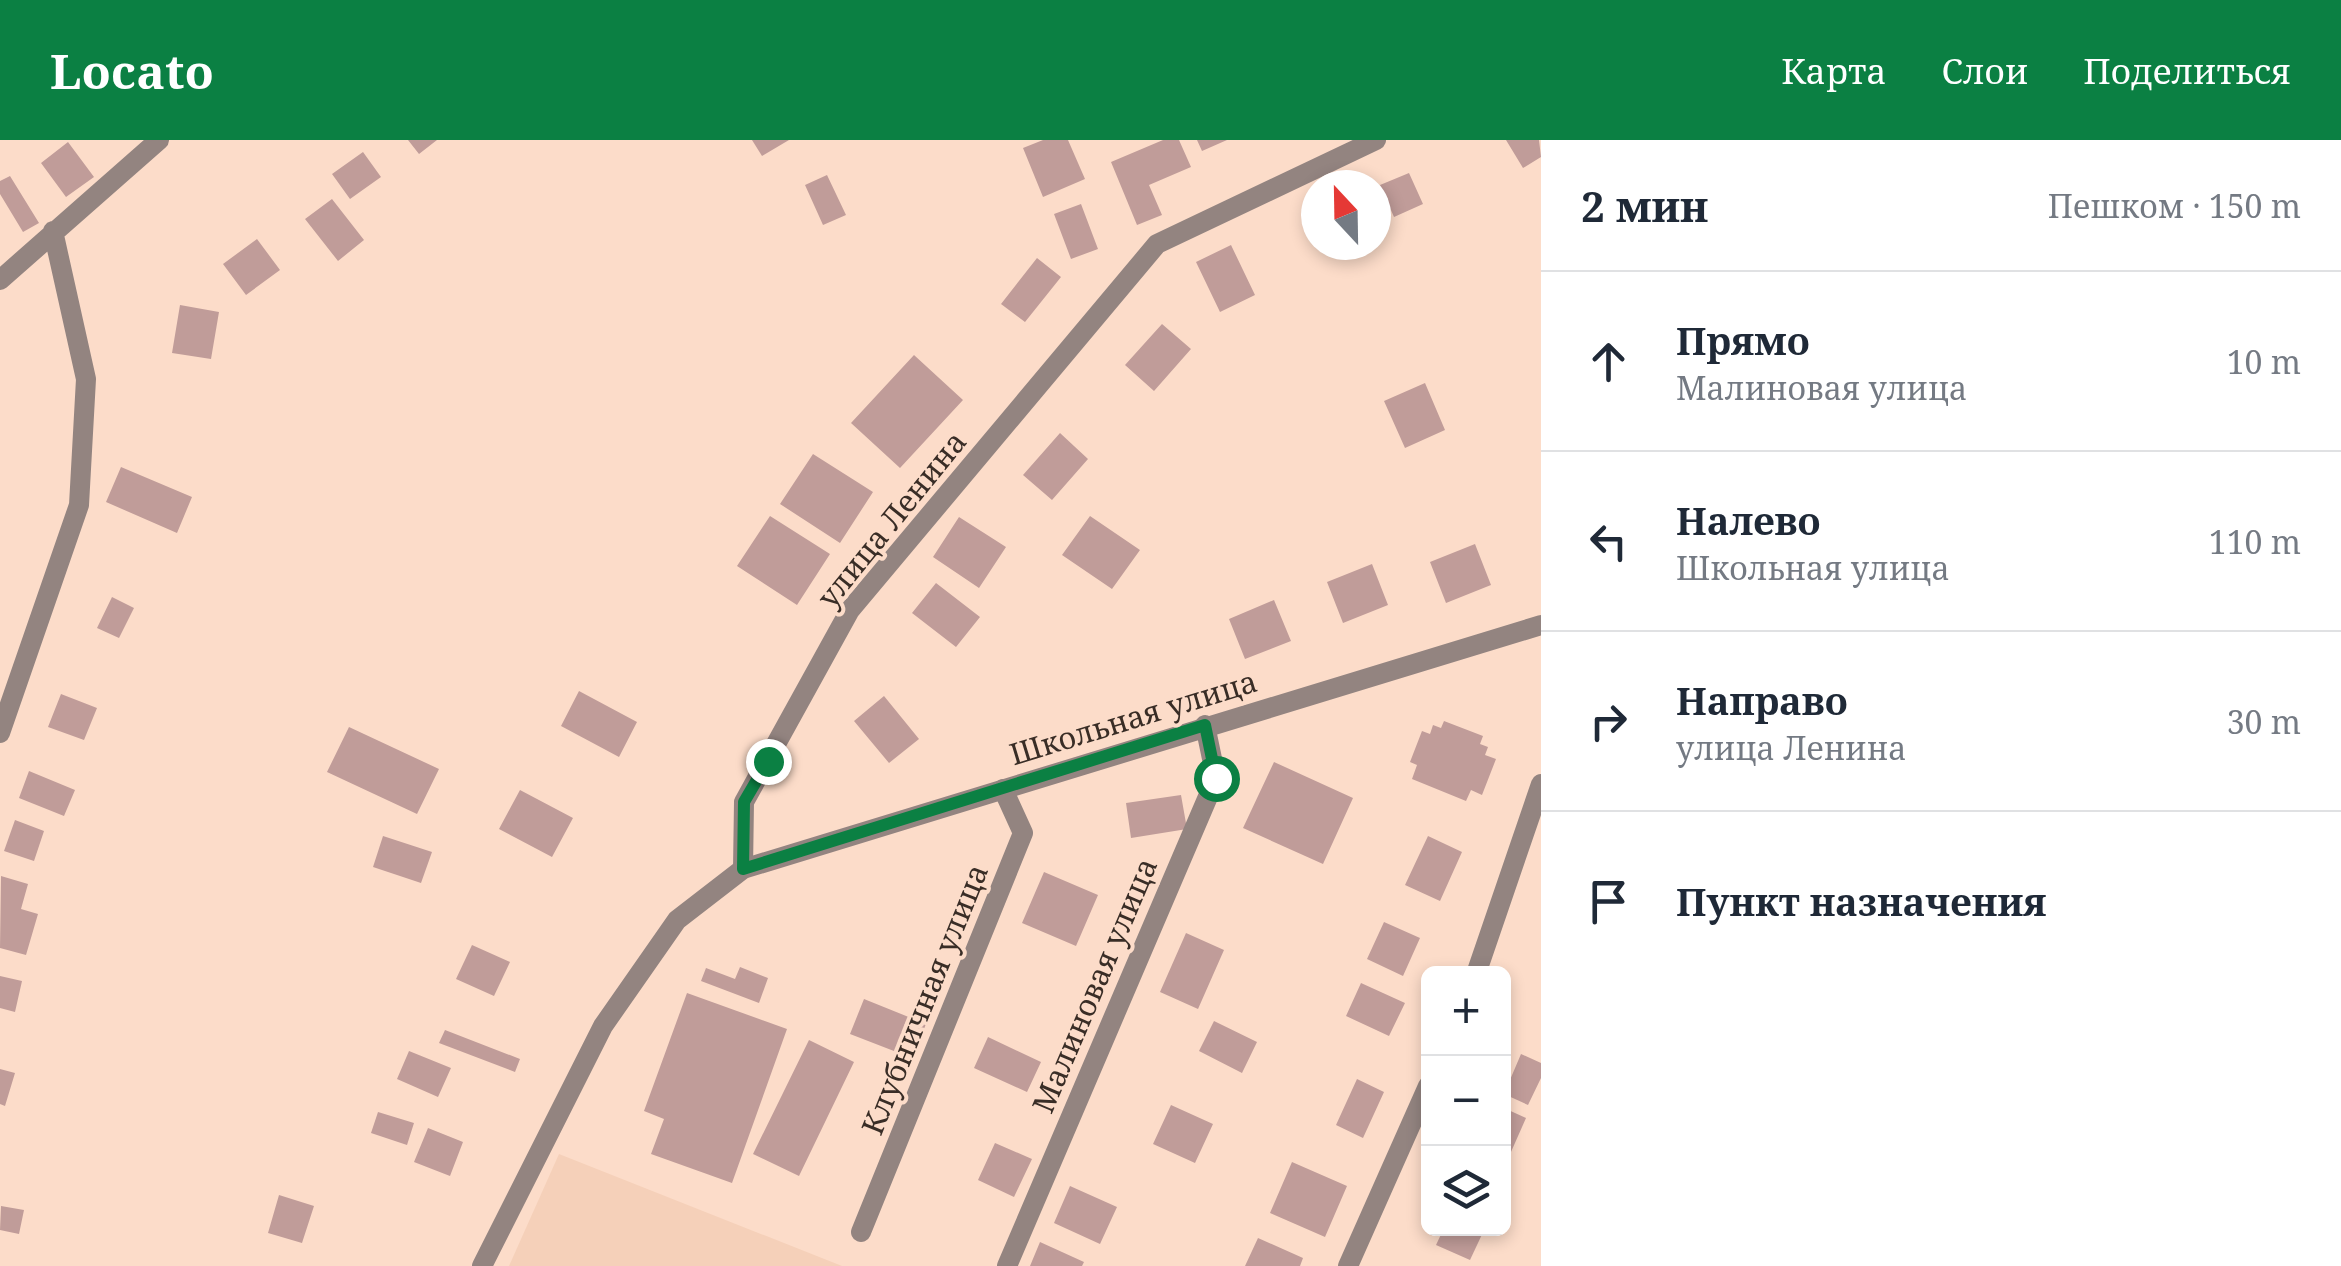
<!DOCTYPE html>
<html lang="ru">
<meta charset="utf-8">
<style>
body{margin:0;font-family:"Noto Serif",serif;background:#f2f2f3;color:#1f2937}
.controls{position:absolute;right:30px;bottom:30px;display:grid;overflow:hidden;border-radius:15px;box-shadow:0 5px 15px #0003}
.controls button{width:90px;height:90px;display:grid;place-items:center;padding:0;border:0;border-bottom:2px solid #e0e1e3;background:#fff;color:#1f2937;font:50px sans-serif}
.compass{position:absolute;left:1301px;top:30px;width:90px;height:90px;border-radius:50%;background:#fff;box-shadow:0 5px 15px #0003;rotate:338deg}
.stop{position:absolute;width:30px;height:30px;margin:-22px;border:8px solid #0b8043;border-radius:50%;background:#fff}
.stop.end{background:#0b8043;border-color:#fff;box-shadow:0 2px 10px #0008}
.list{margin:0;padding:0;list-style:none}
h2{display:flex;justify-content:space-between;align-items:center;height:130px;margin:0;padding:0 40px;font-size:42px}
h2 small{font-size:32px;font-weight:400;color:#747a83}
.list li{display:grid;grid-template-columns:65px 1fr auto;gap:30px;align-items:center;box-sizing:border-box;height:180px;padding:0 40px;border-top:2px solid #e0e1e3}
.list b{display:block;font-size:38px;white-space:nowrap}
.list p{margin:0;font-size:32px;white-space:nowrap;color:#747a83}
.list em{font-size:32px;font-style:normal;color:#747a83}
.icon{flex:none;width:55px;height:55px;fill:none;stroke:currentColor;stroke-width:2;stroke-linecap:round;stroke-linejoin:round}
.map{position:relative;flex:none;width:1541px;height:1126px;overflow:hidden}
header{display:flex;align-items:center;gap:60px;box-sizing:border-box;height:140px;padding:0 50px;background:#0b8043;color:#fff}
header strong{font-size:48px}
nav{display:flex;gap:55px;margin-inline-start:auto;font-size:35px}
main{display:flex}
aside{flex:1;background:#fff}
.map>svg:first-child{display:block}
.built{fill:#f5d0b9}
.building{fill:#c09c99}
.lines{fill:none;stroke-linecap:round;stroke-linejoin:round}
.minor{stroke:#938480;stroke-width:20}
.tertiary{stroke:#938480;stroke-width:20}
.route{stroke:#0b8043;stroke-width:12}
.labels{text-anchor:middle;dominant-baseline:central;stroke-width:8;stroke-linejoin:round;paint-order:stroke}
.street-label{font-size:30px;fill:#392d26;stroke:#fcdcc9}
</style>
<header>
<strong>Locato</strong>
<nav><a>Карта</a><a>Слои</a><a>Поделиться</a></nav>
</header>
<main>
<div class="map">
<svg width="1541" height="1126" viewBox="0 0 1541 1126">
<rect width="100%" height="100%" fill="#fcdcc9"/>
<path class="built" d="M559 1014 842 1126H509Z"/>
<path class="building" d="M408 0H437L419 14Z
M752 0H789L762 16Z
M1043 0H1068L1085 39 1043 57 1023 8Z
M1163 0H1179L1191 27 1149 45 1162 75 1137 85 1111 22Z
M1197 0H1227L1202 11Z
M1506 0H1539L1541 17 1523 28Z
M68 2 94 37 66 57 41 23Z
M363 12 381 37 350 59 332 34Z
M1409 33 1423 64 1394 77 1380 45Z
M827 35 846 75 823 85 805 45Z
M10 36 39 83 23 92 0 54V41Z
M332 59 364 100 338 121 305 79Z
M1081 64 1098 109 1071 119 1054 74Z
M257 99 280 130 246 155 223 124Z
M1231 105 1255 155 1220 172 1196 122Z
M1037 118 1061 137 1025 182 1001 164Z
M180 165 219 172 211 219 172 213Z
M1162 184 1191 209 1154 251 1125 225Z
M914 215 963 260 900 328 851 283Z
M1425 243 1445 290 1405 308 1384 261Z
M1060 293 1088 319 1052 360 1023 335Z
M813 314 873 352 840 403 780 364Z
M121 327 192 357 177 393 106 362Z
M770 376 830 414 797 465 737 426Z
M1090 376 1140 410 1112 449 1062 415Z
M959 377 1006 407 979 448 933 417Z
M1475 404 1491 445 1446 463 1430 422Z
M1372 424 1388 465 1343 483 1327 442Z
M936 443 980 477 956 507 912 473Z
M112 457 134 468 119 498 97 488Z
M1274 460 1291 501 1245 519 1229 479Z
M579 551 637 582 619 617 561 586Z
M61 554 97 568 84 600 48 587Z
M884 556 919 599 889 623 854 581Z
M1444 581 1483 596 1480 604 1488 607 1485 615 1496 619 1482 655 1471 650 1466 661 1412 639 1417 625 1410 622 1422 591 1430 594 1433 585 1441 588Z
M349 587 439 629 417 674 327 632Z
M1274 622 1353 658 1323 724 1243 688Z
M29 631 75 650 64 676 19 658Z
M520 650 573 678 552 717 499 689Z
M1181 655 1187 689 1131 698 1126 663Z
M15 680 44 691 34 721 4 711Z
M383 696 432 712 421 743 373 727Z
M1428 696 1462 712 1440 761 1405 745Z
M1044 732 1098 755 1076 806 1022 783Z
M1 736 28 744 21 769 38 774 26 815 0 808Z
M1384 782 1420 798 1403 836 1367 819Z
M1186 793 1224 810 1198 869 1160 852Z
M472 805 510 822 494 856 456 839Z
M740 827 768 838 759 863 701 841 706 828 735 839Z
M0 836 22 841 15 872 0 868Z
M1361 843 1405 863 1389 896 1346 876Z
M687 853 787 889 732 1043 651 1014 664 979 644 971Z
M864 859 926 884 912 918 850 894Z
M1214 881 1257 902 1242 933 1199 911Z
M445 890 520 919 515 932 439 903Z
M988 897 1041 922 1027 952 974 928Z
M809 900 854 922 799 1036 753 1014Z
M409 911 451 928 438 957 397 939Z
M1521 914 1541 923V938L1528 965 1504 954Z
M0 929 15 933 5 966 0 964Z
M1357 939 1384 952 1363 998 1336 985Z
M1171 965 1213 984 1195 1023 1153 1004Z
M1504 968 1526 978 1507 1021 1504 1019Z
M378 972 414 983 407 1005 371 993Z
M428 988 463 1002 450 1036 414 1022Z
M995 1003 1032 1019 1014 1057 978 1040Z
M1292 1022 1347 1046 1325 1097 1270 1073Z
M1070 1046 1117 1067 1100 1104 1054 1083Z
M279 1055 314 1066 302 1103 268 1093Z
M1 1066 24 1070 19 1094 0 1090Z
M1444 1088H1485L1470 1120 1436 1105Z
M1258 1098 1303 1118 1300 1126H1245Z
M1040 1102 1084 1122 1082 1126H1030Z"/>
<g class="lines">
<path class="minor" d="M0 140 159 0
M0 593 79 365 86 239 53 91
M743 729 744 662 850 470 1157 104 1376 0
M1476 834 1541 644
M861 1092 1023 693 1003 649
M1007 1126 1216 638 1205 585
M1348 1126 1428 946"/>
<path class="tertiary" d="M482 1126 603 886 677 780 743 729 1541 485"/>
</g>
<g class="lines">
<path class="route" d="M768 621 744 662 743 729 1205 585 1216 638"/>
</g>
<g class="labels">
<g class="street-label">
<text transform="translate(891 379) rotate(-51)">улица Ленина</text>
<text transform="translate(1133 577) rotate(-17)">Школьная улица</text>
<text transform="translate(1094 845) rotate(-67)">Малиновая улица</text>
<text transform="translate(924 859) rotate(-68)">Клубничная улица</text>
</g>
</g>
</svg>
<div class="controls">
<button>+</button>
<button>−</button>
<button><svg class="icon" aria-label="layers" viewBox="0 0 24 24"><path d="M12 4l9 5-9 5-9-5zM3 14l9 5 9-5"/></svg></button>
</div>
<svg class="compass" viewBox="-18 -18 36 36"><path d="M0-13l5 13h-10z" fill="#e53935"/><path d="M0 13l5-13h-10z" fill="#747a83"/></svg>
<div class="stop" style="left:1216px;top:638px"></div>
<div class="stop end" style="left:768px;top:621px"></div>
</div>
<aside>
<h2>2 мин<small>Пешком · 150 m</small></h2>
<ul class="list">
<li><svg class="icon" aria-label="ahead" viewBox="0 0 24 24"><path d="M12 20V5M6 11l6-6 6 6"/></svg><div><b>Прямо</b><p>Малиновая улица</p></div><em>10 m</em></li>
<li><svg class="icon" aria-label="left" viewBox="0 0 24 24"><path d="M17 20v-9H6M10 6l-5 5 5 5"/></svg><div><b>Налево</b><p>Школьная улица</p></div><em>110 m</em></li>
<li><svg class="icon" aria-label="right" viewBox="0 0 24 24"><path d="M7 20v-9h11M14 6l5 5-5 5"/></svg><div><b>Направо</b><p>улица Ленина</p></div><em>30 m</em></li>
<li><svg class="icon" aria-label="arrive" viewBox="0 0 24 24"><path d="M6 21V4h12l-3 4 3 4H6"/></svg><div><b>Пункт назначения</b></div></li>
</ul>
</aside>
</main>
